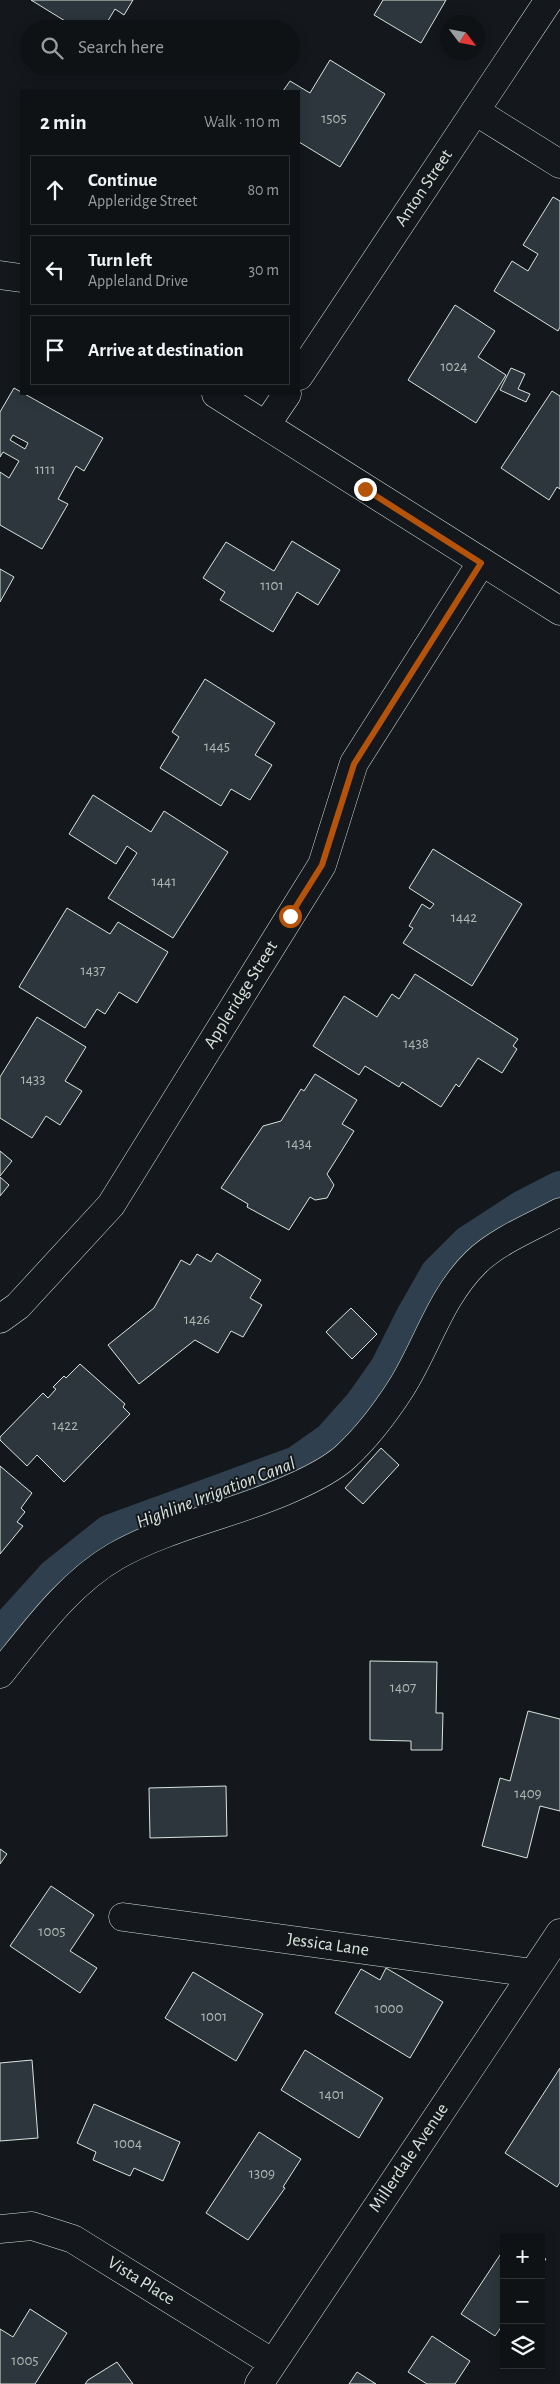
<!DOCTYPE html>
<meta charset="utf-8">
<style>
body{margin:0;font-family:"Alegreya Sans",sans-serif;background:#1d2022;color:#f1f3f6}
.controls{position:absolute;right:15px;bottom:15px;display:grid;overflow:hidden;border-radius:0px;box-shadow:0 2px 12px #0003}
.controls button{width:45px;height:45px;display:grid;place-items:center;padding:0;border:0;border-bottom:1px solid #2f3234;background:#0f1215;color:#f1f3f6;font:25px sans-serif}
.compass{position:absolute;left:440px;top:15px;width:45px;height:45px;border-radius:50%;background:#0f1215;box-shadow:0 2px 12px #0003;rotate:122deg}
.stop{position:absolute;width:15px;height:15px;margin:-11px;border:4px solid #b45309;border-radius:50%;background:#fff}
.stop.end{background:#b45309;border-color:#fff;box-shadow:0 1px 5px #0008}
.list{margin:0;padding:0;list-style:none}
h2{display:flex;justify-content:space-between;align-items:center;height:65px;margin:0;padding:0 20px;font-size:21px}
h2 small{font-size:16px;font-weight:400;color:#9b9ea0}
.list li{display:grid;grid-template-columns:32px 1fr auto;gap:15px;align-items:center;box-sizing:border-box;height:70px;margin:0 10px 10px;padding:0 10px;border:1px solid #2f3234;border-radius:0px}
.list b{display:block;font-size:19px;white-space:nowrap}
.list p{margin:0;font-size:16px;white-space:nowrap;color:#9b9ea0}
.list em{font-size:16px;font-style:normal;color:#9b9ea0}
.icon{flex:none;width:28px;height:28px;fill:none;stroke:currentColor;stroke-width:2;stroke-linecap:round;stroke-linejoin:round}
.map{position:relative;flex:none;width:560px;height:2384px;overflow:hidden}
.search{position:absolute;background:#0f1215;box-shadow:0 2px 12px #0003;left:20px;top:20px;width:280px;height:55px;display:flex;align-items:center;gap:12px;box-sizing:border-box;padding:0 18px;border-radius:28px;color:#9b9ea0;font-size:19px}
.panel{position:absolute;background:#0f1215;box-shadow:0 2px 12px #0003;left:20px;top:90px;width:280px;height:305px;border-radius:0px}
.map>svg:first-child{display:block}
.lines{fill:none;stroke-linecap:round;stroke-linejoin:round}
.canal{stroke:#2f3f4d;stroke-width:36}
.building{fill:#2c363c;stroke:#d8e6dc;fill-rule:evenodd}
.minor-casing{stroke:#d8e6dc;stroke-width:29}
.minor{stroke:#14181c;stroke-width:28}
.route{stroke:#b45309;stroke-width:6}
.labels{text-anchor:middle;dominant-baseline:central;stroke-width:4;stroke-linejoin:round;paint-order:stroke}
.number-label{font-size:15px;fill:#adbab4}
.street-label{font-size:18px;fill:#d8e6dc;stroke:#14181c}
.water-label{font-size:19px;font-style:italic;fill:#d8e6dc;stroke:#14181c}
</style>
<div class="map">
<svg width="560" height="2384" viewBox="0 0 560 2384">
<rect width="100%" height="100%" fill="#14181c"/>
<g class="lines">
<path class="canal" d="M0 1637 55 1576 109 1533 297 1464 331 1440 362 1405 388 1368 413 1318 438 1274 469 1243 523 1208 560 1189"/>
</g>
<path class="building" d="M31 0H133L124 15 115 9 103 29H78Z
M383 0H446L421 43 374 15Z
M330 60 385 94 340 167 299 142V91H283L290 81 310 93Z
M553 197 560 201V327L558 331 494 291 512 261 528 271 538 254 523 245Z
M455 305 495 331 478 357 506 375 476 423 408 380Z
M511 368 525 374 518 389 530 394 526 402 500 390Z
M14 388 103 438 84 471 76 466 58 499 68 504 42 549 0 525V472L9 478 19 461 3 452 0 457V412ZM13 435 28 443 25 449 10 440Z
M552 391 560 396V489L557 487 549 500 501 468Z
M292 541 340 570 318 605 297 592 273 632 220 600 225 592 203 578 226 542 274 571Z
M0 569 14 577 0 602Z
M205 679 275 723 255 755 272 765 250 800 231 789 221 806 160 768 179 737 172 732Z
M93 795 151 832 164 811 228 852 173 938 108 898 137 853 127 846 116 864 69 834Z
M433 849 522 904 472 986 403 943 413 928 409 926 422 904 430 909 434 904 409 888Z
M67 908 110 934 118 922 168 952 137 1003 119 992 105 1014 97 1009 85 1028 19 987Z
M415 974 518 1039 513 1046 517 1049 502 1073 478 1058 459 1087 456 1084 441 1107 402 1082 399 1087 365 1066 359 1075 313 1046 344 996 377 1017 392 994 399 999Z
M37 1017 86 1047 65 1081 82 1091 60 1125 46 1116 32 1138 0 1118V1077Z
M315 1074 357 1100 342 1124 354 1131 327 1174 334 1185 327 1198 315 1200 310 1197 289 1230 247 1207 248 1204 221 1188 263 1126 281 1121 301 1089 304 1091Z
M0 1151 12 1161 0 1176Z
M0 1177 9 1185 0 1196Z
M217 1253 261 1280 250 1298 262 1305 243 1337 231 1331 218 1353 195 1340 139 1384 108 1345 154 1308 181 1260 190 1265 197 1254 211 1262Z
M351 1308 377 1334 352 1359 326 1332Z
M80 1364 125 1404 123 1407 130 1414 64 1482 37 1455 27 1466 0 1440V1437L43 1393 48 1398 56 1389 53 1387 64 1376 66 1378Z
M381 1448 399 1465 363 1504 345 1488Z
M0 1466 32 1493 21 1508 25 1512 17 1522 23 1526 0 1554Z
M370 1661 437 1662 436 1713H443L442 1750H411V1741L370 1740Z
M528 1711 560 1719V1811L540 1806 527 1858 482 1846 500 1778 510 1781Z
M226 1786 227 1836 150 1838 149 1788Z
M0 1849 7 1854 0 1864Z
M51 1886 94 1915 70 1951 97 1968 80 1993 10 1946Z
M386 1968 443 2002 410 2058 335 2013 361 1969 380 1980Z
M193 1972 263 2014 236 2061 165 2018Z
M305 2050 383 2098 359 2138 281 2090Z
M32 2060 38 2138 0 2141V2063Z
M560 2068V2182L557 2187 505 2153Z
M94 2104 180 2142 163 2181 134 2168 130 2176 93 2160 96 2152 77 2143Z
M259 2132 301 2159 283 2187 285 2188 248 2240 206 2213Z
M504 2249V2323L495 2336 461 2314Z
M541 2256 546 2259 541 2266Z
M30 2309 67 2333 35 2384H0V2329L13 2337Z
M432 2336 470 2361 455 2384H427L408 2372Z
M117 2362 133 2384H85L88 2380Z
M357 2372 376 2384H349Z"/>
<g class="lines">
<defs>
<path id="minor" d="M475 111 560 164
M0 275 21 278
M299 376 549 0
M216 394 560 611
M266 425 287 394
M0 1319 18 1306 111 1205 322 865 354 763 481 563
M0 1674C34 1632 69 1583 116 1556 171 1525 235 1514 292 1488 310 1480 329 1471 344 1458 366 1438 385 1413 401 1388 427 1347 440 1297 476 1262 497 1241 534 1226 560 1212
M123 1917 533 1973
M0 2229 32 2226 73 2239 273 2363
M259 2384 560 1933"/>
</defs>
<use href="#minor" class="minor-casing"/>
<use href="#minor" class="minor"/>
</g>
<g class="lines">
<path class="route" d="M290 916 322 865 354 764 481 563 365 489"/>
</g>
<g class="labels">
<g class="number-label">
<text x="334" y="118">1505</text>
<text x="454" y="366">1024</text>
<text x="45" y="469">1111</text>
<text x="272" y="585">1101</text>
<text x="217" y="746">1445</text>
<text x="164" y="881">1441</text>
<text x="464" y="917">1442</text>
<text x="93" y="970">1437</text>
<text x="416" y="1043">1438</text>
<text x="33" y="1079">1433</text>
<text x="299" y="1143">1434</text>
<text x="197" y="1319">1426</text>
<text x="65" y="1425">1422</text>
<text x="403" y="1687">1407</text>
<text x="528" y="1793">1409</text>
<text x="52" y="1931">1005</text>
<text x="389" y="2008">1000</text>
<text x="214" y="2016">1001</text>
<text x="332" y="2094">1401</text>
<text x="128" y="2143">1004</text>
<text x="262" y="2173">1309</text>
<text x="25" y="2360">1005</text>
</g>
<g class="street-label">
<text transform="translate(424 188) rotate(-56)">Anton Street</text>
<text transform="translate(241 995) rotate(-58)">Appleridge Street</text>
<text transform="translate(328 1945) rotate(8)">Jessica Lane</text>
<text transform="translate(409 2158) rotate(-56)">Millerdale Avenue</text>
<text transform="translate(141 2281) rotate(32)">Vista Place</text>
</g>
<g class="water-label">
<text transform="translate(216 1493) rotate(-21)">Highline Irrigation Canal</text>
</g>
</g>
</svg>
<div class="controls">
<button>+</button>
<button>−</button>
<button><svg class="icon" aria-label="layers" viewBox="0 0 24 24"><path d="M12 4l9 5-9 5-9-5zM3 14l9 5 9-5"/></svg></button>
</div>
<svg class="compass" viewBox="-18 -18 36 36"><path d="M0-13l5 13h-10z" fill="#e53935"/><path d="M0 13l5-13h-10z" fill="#9b9ea0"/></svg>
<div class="stop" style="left:290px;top:916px"></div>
<div class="stop end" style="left:365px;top:489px"></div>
<div class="search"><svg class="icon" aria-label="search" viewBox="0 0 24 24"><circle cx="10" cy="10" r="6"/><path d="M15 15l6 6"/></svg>Search here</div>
<section class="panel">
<h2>2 min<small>Walk · 110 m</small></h2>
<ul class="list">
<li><svg class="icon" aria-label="ahead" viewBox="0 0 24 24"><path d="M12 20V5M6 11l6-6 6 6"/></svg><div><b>Continue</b><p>Appleridge Street</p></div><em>80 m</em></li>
<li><svg class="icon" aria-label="left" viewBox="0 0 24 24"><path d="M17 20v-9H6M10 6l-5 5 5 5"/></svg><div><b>Turn left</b><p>Appleland Drive</p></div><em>30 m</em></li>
<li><svg class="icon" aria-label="arrive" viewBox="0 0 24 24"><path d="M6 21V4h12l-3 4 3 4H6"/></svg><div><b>Arrive at destination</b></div></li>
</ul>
</section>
</div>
